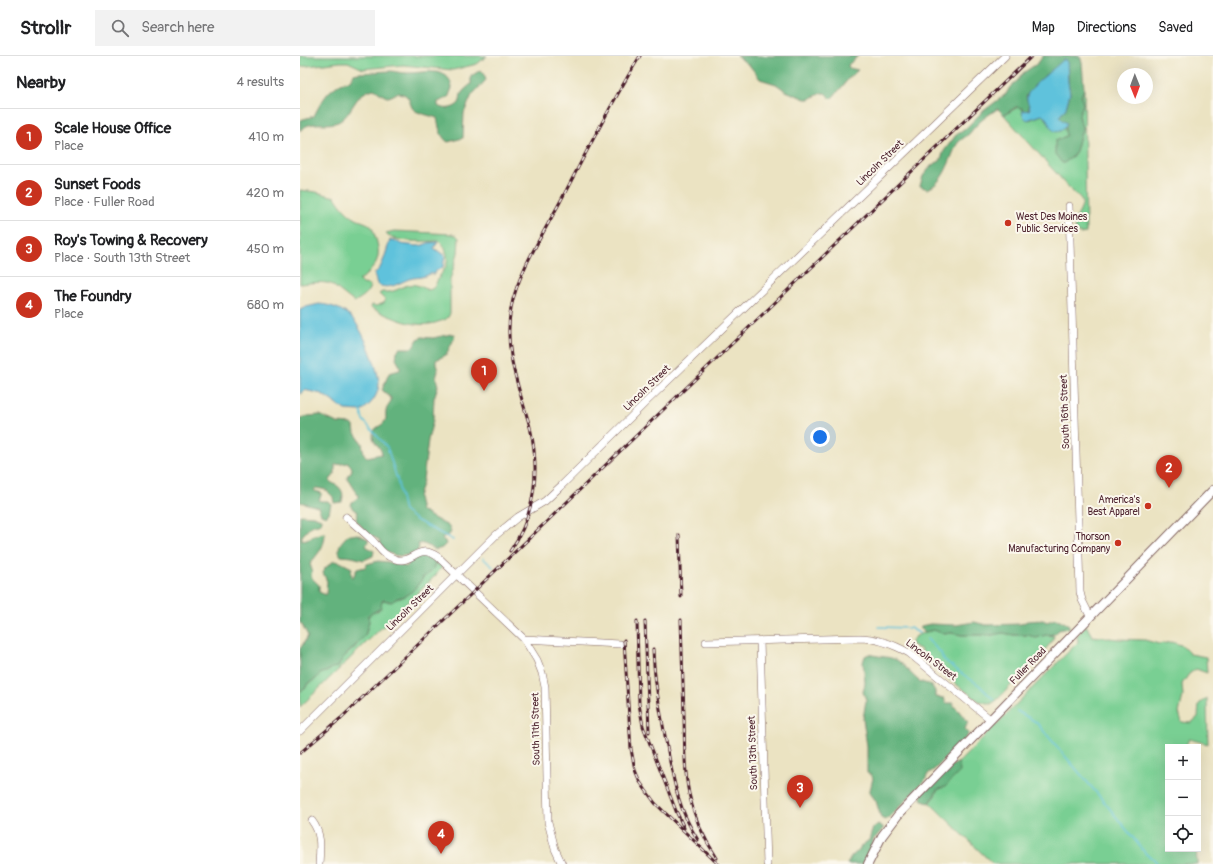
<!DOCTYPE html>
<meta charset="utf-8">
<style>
body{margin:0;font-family:Pangolin,sans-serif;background:#f2f2f2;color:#202124}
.controls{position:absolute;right:12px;bottom:12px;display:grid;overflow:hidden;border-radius:0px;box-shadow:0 4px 16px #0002}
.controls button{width:36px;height:36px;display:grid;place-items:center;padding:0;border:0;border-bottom:1px solid #e0e0e0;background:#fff;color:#202124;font:20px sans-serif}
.compass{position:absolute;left:817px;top:12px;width:36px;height:36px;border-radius:50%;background:#fff;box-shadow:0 4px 16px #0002;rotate:179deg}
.you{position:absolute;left:520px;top:381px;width:14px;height:14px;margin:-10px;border:3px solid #fff;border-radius:50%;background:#1a73e8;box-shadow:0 0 0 6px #1a73e833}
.badge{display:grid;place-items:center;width:26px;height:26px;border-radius:50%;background:#c8321e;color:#fff;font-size:13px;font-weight:700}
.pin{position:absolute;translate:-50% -33px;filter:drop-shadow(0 1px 2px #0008)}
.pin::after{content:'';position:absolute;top:21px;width:14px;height:12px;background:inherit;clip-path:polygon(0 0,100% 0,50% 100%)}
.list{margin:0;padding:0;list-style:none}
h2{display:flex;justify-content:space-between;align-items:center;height:52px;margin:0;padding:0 16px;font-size:17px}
h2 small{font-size:13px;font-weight:400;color:#757577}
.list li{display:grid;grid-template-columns:26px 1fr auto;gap:12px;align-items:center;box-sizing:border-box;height:56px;padding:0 16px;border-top:1px solid #e0e0e0}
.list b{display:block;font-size:15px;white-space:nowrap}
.list p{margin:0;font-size:13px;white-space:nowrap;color:#757577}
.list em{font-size:13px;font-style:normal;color:#757577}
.icon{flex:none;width:22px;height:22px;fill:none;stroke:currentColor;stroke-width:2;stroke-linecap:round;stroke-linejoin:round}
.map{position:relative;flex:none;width:913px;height:808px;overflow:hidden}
header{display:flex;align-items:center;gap:24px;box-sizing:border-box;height:56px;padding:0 20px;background:#fff;border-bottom:1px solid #e0e0e0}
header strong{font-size:19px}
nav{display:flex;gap:22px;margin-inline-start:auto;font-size:14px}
.search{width:280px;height:36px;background:#f2f2f2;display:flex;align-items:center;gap:10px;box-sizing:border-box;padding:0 14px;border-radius:0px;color:#757577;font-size:15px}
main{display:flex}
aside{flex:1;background:#fff}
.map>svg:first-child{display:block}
.green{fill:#79cf93;stroke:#62775f}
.forest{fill:#62b27d;stroke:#566854}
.water{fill:#5ec2dc;stroke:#547084}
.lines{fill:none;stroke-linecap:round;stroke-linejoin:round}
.stream{stroke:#5ec2dc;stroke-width:1.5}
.minor-casing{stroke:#826460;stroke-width:8}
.tertiary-casing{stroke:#826460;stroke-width:10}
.minor{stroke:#fff;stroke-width:7}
.tertiary{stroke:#fff;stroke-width:8}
.rail-casing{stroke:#4a1f2b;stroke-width:3}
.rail{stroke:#fbf7ec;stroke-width:1.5;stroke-dasharray:4.5;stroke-linecap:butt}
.poi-dot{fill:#c8321e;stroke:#fbf7ec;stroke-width:1.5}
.labels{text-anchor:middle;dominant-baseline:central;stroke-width:4;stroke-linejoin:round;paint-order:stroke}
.street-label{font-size:10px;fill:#4a1f2b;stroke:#fbf7ec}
.poi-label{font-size:10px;fill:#4a1f2b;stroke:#fbf7ec;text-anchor:end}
</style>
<header>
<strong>Strollr</strong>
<div class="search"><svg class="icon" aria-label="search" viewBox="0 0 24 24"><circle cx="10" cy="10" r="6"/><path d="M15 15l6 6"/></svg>Search here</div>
<nav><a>Map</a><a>Directions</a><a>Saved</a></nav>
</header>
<main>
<aside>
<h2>Nearby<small>4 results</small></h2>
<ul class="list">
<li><span class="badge">1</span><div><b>Scale House Office</b><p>Place</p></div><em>410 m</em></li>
<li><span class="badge">2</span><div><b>Sunset Foods</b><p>Place · Fuller Road</p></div><em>420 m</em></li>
<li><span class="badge">3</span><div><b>Roy's Towing &amp; Recovery</b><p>Place · South 13th Street</p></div><em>450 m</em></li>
<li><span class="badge">4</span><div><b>The Foundry</b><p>Place</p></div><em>680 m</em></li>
</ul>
</aside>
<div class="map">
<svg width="913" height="808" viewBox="0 0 913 808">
<rect width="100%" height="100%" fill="#fbf7ec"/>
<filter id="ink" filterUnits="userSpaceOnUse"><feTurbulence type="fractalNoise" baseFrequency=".025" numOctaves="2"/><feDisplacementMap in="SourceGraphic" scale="8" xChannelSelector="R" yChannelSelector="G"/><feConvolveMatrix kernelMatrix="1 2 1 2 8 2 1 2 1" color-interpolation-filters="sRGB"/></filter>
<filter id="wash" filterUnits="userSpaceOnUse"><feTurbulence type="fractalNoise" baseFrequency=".012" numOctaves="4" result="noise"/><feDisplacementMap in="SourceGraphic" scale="16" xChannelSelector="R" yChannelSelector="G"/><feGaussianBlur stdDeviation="0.9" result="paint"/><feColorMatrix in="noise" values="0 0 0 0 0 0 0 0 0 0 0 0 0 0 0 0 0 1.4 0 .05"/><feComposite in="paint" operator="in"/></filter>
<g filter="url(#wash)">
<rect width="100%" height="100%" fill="#ebe3c2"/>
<path class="green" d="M0 0H187L177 8 153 14 103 9 63 13 48 6H40L0 11Z
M784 32 786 177 780 178 776 175C768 161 795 149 774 137L704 59 718 51 722 52 723 55 722 56 729 64 742 59 749 65 752 73 760 75 765 71 766 80 757 84 776 95 782 72 779 59 783 48 781 41Z
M0 134 16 136 35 141C41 150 46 157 56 163 60 165 66 166 70 169 73 172 74 177 75 180 83 202 76 211 59 225L62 228 70 229C69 238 61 242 54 246L31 228C22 225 10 227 0 228Z
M94 175 152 178 156 179 159 182 158 197 150 224V257C148 264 144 264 138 266 116 274 91 261 71 252L72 249 76 250 84 247 85 244 79 238 82 236C103 238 104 220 128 234 135 233 135 229 138 223 140 219 143 216 145 212 150 204 146 191 140 185 127 185 95 188 86 177Z
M130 500 144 508 136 519 0 651V635L5 633 8 627 15 624 20 618 28 615 32 612 38 611 43 602 55 591 66 577 69 565V559L72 557 78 555 82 545 84 544 90 546C96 542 106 541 111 536 113 535 114 532 115 531 118 527 122 526 123 521 129 518 134 514 135 506Z
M786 569 792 580 818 583 845 584 859 588 872 586 881 589 890 598 906 601 907 617 896 613 889 618 882 628 883 640 879 657 882 666 891 667 898 661 899 648 907 642 908 688 889 683 885 691H868V793H896L897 808H693L630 747 634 742 637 734 645 731 659 716V706L778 586 777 580Z
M634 574 644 578 651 577 662 579H692L703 577 714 579H729L736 582 746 579 754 580 751 587 697 644 691 648 679 645 649 623 627 604 620 593 612 589 611 585C616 578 625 576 634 574Z"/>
<path class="forest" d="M437 0H558L548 9 549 12 558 14 549 22 542 31 531 43 525 37H521L510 43H505L486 35 476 28 460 23 450 10Z
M743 0H780L782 7 784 32 781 41 783 48 779 59 782 72 776 95 772 101 764 107H762L755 98V85L766 80 765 74 767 67 762 64 759 61 766 52 770 37 768 26V14H752L744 20 727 39 726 41 729 48V54L723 55 722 52 716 51 704 59 698 53H697C692 57 686 60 682 64 677 68 673 73 669 78 665 81 660 84 657 88 650 102 644 128 627 133L620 130 623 120 632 109 640 105 644 95 656 79 664 74 682 56 706 38 710 31 718 24 723 17 738 7Z
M181 14 184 17 186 24 172 39 164 57 163 82 148 86C140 81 139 71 137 62 132 60 116 57 113 53 109 48 111 41 103 38 97 35 94 40 88 41 84 41 78 35 74 33 53 37 53 59 38 66 26 71 10 63 0 75V64L14 60C22 44 30 29 49 25L54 18 58 17C69 17 81 15 92 15 97 16 102 17 108 17 122 17 150 9 152 32L148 42 138 46V50C144 54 154 53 159 47 161 44 160 41 161 38 163 34 168 31 171 28V20Z
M151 278H155C154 285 149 292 146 299L136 304V308L138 315 136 322 138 330 134 342 133 364 128 384 123 424 118 441 121 455 148 470C150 472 152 475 150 478L143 481 142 483 145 485 146 488 142 492 136 494C130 492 125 486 118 488L119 491 117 496C105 501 94 502 83 493L79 484 66 476 57 465 56 464 58 456 53 453 51 450 52 446 59 441V439L56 438 54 432 47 422 48 419 51 417 52 413 51 410 48 407 35 409V418L30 424V426C40 430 45 435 42 446L34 447 33 441 26 434 22 433 16 432 14 434 15 435 22 437 19 444 21 445H28L31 448 29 457 26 460 21 458 18 451 0 446V363L8 360 20 359 37 367 51 368 54 370 55 377 62 387 64 398 67 401 82 398C81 390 72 387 73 378 74 370 82 371 85 365 87 362 85 359 86 356 86 350 92 348 91 342L82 334 89 317 100 314V310L96 303 97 295 100 292H111L114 290 118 283 122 281 133 282Z
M0 459 14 460 21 463V467L11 470 2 480V484C11 483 16 477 25 477 25 492 17 498 10 508L12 514 11 521 19 529V536L26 539 27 525 23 517 25 512 34 505 40 506 52 512 51 517 52 521H53L57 513 65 511 67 508 78 505 88 506 107 511 109 506 124 497 130 500 135 506C134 514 129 518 123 521 123 524 112 536 109 538 104 542 97 540 92 546L84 544 82 545 81 552 69 559V565L65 580 43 602 38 611 32 612 28 615 20 618 15 624 8 627 5 633 0 635V593L8 580 2 568 0 567Z
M57 478 68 483V485L66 490 74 495 73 500 64 504 52 501 41 500C35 491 43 484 48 479H52Z
M755 563 760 564 769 569V572L759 574 755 578 746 579 736 582 729 579H714L703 577 692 579H662L651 577 644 578 634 574 625 576 620 572 621 570 630 568 656 569 674 566 686 569 721 568 727 565 743 564 747 566Z
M569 598C578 601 588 600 597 604 605 609 610 618 618 624 621 627 628 627 632 630L635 635V641L644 642 646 647H653C654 652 657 652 659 655 662 659 665 663 668 666L665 673 669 677 666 682 657 690 636 712 628 718 625 724 589 762 585 764 581 762 576 745 570 737V734L573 722 571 719 567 717V690L563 663 566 644 563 636 565 627 563 606 565 600Z
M659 706 660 716 645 731 637 734 630 747 625 746 621 743 622 737 649 711Z
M578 768 583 771V773L573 784 572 794 566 801 563 808H547L552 800 558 795 561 790 569 784 573 772Z"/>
<path class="water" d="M763 4H767L768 26 770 37 766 52 759 61 762 64 767 67C765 72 757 80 752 73 748 68 749 63 742 59L727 64 723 60 722 56 723 55 729 54 730 52C729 49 726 44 727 40 730 30 755 12 763 4Z
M90 184H94L101 188 117 190 123 189 128 187 138 186 134 192 145 200 143 211 136 215 134 218C130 217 129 219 125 220 120 222 115 221 109 223 99 227 88 235 77 228L74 218 80 212 84 203Z
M19 248C31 249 43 253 52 262 62 272 79 313 79 328 78 340 71 349 61 355L45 354 22 338 4 334 0 339V254L6 251Z"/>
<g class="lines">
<path class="stream" d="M61 355 63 364 87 391 97 423 104 455 116 464 153 484
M183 502 193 511
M579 571 610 572 619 577
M627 583 641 597 643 603 661 617 679 629 694 644
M717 655 736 666 806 748 846 798 854 803 858 808"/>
</g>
</g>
<g filter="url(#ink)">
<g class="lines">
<defs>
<path id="minor" d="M769 150 780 536 782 544 790 560
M46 461C55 469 64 476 72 484 80 492 82 499 95 503 114 509 116 486 138 501L224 583 237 604 242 617 245 631 248 766 255 793 262 808
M224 583 320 588
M460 585 467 808
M406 586 559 582C578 582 593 588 609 597L690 663
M0 675 196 479 218 461 245 445 261 430 348 344 705 0
M12 765C22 778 20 792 19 808"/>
<path id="tertiary" d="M568 808 582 780 598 759 913 434"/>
</defs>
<use href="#minor" class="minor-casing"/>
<use href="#tertiary" class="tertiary-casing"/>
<use href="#minor" class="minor"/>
<use href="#tertiary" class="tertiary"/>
<defs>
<path id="rail" d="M379 479 381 541
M210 495C236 458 240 413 230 371 219 331 203 294 211 252 218 216 243 178 260 146 286 97 311 47 340 0
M381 564C382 596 383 627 384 659 385 716 383 752 417 802
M337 565 339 648 343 670 376 755 384 772
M345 565 349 676
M324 584 331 693 335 714 340 726 355 747 418 808
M353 593C354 624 360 654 366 685 373 721 377 752 398 784
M0 697 41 662 168 541 732 0"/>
</defs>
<use href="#rail" class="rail-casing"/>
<use href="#rail" class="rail"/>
</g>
</g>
<g class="poi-dot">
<circle cx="708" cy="167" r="4"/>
<circle cx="848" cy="450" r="4"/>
<circle cx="818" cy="487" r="4"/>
</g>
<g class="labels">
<g class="street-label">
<text transform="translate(580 107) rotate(-44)">Lincoln Street</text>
<text transform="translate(347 332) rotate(-44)">Lincoln Street</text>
<text transform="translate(765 356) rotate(-92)">South 16th Street</text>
<text transform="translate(110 552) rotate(-44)">Lincoln Street</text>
<text transform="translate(631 604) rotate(37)">Lincoln Street</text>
<text transform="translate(728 610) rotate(-46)">Fuller Road</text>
<text transform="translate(236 673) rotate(-91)">South 11th Street</text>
<text transform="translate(453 697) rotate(-92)">South 13th Street</text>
</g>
<g class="poi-label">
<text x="716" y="161" text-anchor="start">West Des Moines<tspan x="716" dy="12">Public Services</tspan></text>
<text x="840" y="444">America's<tspan x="840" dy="12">Best Apparel</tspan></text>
<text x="810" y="481">Thorson<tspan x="810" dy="12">Manufacturing Company</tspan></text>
</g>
</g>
</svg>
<div class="controls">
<button>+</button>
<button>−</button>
<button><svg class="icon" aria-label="locate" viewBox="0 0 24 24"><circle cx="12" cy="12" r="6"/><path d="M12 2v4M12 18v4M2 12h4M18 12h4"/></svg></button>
</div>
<svg class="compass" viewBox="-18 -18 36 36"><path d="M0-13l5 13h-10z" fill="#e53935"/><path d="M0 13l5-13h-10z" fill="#757577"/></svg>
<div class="you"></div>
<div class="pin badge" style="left:184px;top:335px">1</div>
<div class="pin badge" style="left:869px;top:432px">2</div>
<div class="pin badge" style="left:500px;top:752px">3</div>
<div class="pin badge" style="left:141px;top:798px">4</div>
</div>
</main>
